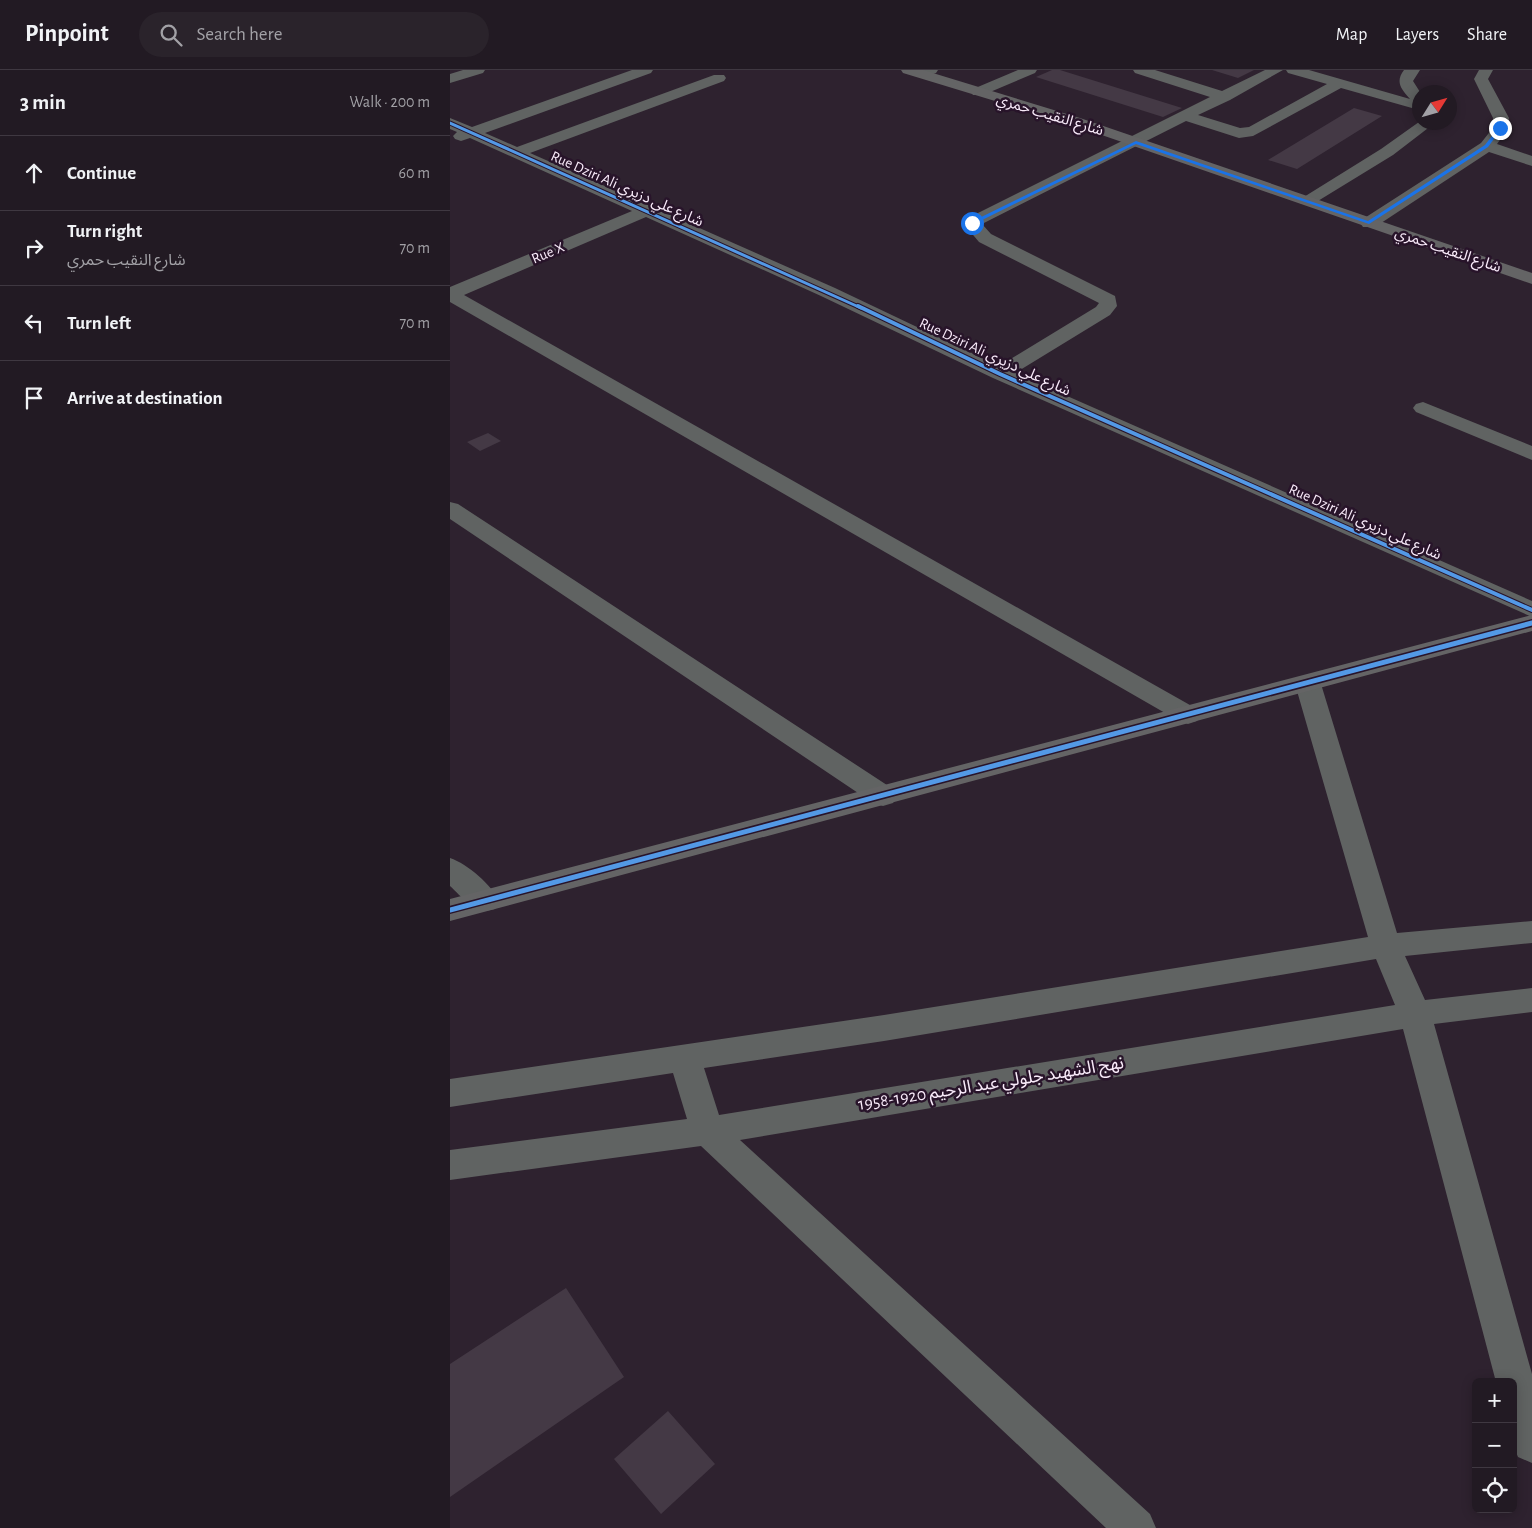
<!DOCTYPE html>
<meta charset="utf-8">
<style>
body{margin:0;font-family:"Alegreya Sans","Noto Sans Arabic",sans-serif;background:#2a232b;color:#f1f3f6}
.controls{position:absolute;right:15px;bottom:15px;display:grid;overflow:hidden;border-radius:8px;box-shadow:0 2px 12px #0003}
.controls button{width:45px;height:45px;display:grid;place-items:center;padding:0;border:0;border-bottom:1px solid #3f3841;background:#221a23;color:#f1f3f6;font:25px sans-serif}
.compass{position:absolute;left:962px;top:15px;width:45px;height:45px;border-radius:50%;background:#221a23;box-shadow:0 2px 12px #0003;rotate:53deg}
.stop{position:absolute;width:15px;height:15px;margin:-11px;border:4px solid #1a73e8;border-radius:50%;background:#fff}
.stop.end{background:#1a73e8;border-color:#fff;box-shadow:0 1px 5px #0008}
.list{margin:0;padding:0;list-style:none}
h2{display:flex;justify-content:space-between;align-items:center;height:65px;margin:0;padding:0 20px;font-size:21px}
h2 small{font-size:16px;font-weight:400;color:#a2a1a6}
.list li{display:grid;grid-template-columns:32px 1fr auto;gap:15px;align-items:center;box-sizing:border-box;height:75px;padding:0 20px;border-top:1px solid #3f3841}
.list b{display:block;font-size:19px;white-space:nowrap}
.list p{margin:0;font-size:16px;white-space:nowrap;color:#a2a1a6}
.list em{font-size:16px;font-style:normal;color:#a2a1a6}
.icon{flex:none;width:28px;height:28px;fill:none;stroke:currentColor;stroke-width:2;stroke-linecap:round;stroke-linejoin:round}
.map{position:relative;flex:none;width:1082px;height:1458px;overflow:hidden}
header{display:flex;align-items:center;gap:30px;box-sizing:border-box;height:70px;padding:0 25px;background:#221a23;border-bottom:1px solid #3f3841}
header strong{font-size:24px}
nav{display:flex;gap:28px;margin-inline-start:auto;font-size:18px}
.search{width:350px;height:45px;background:#2a232b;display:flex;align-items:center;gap:12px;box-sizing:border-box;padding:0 18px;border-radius:28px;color:#a2a1a6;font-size:19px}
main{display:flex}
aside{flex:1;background:#221a23}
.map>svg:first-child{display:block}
.building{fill:#443945}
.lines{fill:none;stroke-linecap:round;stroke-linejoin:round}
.street{fill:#606362;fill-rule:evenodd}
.secondary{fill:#646465;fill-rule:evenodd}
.cycleway-far2-casing{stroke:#28142a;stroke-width:5}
.cycleway-far1-casing{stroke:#28142a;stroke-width:6}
.cycleway-casing{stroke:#28142a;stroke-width:8}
.cycleway-far2{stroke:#5399e6;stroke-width:3}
.cycleway-far1{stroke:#5399e6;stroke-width:4}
.cycleway{stroke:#5399e6;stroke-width:5}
.route{fill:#1a73e8}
.labels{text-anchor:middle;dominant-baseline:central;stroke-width:5;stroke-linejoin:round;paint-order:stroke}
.far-street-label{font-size:15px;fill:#f9ebfa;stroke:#28142a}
.street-label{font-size:18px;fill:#f9ebfa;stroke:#28142a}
</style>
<header>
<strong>Pinpoint</strong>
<div class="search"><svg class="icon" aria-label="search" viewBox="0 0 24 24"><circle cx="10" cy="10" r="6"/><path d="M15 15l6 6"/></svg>Search here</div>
<nav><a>Map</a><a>Layers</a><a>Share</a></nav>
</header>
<main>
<aside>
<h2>3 min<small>Walk · 200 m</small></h2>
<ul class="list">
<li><svg class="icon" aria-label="ahead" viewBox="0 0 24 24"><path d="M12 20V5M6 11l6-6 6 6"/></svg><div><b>Continue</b></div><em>60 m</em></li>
<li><svg class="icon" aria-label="right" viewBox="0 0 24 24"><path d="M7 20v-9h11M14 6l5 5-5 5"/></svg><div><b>Turn right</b><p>شارع النقيب حمري</p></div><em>70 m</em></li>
<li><svg class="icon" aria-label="left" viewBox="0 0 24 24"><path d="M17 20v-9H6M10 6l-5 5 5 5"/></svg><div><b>Turn left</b></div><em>70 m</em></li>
<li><svg class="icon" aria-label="arrive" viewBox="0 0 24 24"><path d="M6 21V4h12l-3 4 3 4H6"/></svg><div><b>Arrive at destination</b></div></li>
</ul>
</aside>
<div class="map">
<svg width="1082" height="1458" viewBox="0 0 1082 1458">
<rect width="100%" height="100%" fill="#2e222f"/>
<path class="building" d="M602 0H610L732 38 713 47 586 7Z
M762 0H804L788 8Z
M904 38 932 46 847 99 818 90Z
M38 363 51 371 30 381 17 372Z
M116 1218 174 1307 0 1427V1294Z
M218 1341 265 1394 211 1444 164 1389Z"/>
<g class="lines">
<path class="street" d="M13 0H35L33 3 0 13V4Z
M182 0H203L201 3 35 63 67 77 264 5H274L276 8 274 11 80 83 385 218 549 296 646 237 649 233 529 172 513 153 516 149 760 27 685 3 683 0H705L772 21 815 0H833L780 30 748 45 790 58 799 57 877 14 838 3 836 0H859L960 29C951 19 945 12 954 0H970L963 11 970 22 969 40 891 18 803 66 789 68 736 51 532 154 541 164 665 226 667 236 660 245 565 303 1082 531V547L543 308 371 226 196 147 14 225 747 639 751 645 747 651 738 654 729 651 0 232V217L182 141 20 68 11 71 5 69 3 66 7 62 0 59V48L22 57Z
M488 0 486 3 471 8 464 4 468 0Z
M568 0H587L585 3 533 25H523L521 22 523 19Z
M1029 0H1043L1038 9 1059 48 1058 59 1047 74 1082 86V96L1039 82 925 157H913L910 153 913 149 1031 73 1042 59 1043 48 1024 9Z
M969 52H986L943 85 863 134H851L849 130 931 79Z
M973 332 1082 376V390L966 342 963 338 966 334Z
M0 432 8 434 443 719 447 726 443 733 433 736 423 733 0 449Z
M858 606 867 608 871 614 947 863 1082 851V873L955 886 975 930 1082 918V942L984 954 1082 1304V1393L1068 1387 1063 1375V1312H1046L953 959 290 1070 700 1444 706 1458H656L251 1076 0 1110V1080L237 1049 223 1003 0 1037V1009L434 945 918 867 845 614 849 608ZM926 889 945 935 269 1045 254 998 434 971Z
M0 788C18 794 41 815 50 831L45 839C25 845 14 829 0 816Z"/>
<path class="secondary" d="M451 0H473L630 48 1082 203V214L620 54 453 3Z
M1082 545V561L0 851V829Z"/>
<defs>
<path id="cycleway-far2" d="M0 53 411 238"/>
<path id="cycleway-far1" d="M408 236 550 304 1082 540"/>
<path id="cycleway" d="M0 840 1082 553"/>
</defs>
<use href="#cycleway-far2" class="cycleway-far2-casing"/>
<use href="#cycleway-far1" class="cycleway-far1-casing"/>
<use href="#cycleway" class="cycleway-casing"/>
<use href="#cycleway-far2" class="cycleway-far2"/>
<use href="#cycleway-far1" class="cycleway-far1"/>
<use href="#cycleway" class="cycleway"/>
</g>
<path class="route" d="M1048 58H1052L1038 77 919 154 686 74 524 154 519 153 686 71 918 151 1035 75Z"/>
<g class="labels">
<g class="far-street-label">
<text transform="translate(600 45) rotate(17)">شارع النقيب حمري</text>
<text transform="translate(177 119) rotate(24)">Rue Dziri Ali شارع علي دزيري</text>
<text transform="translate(998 180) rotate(19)">شارع النقيب حمري</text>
<text transform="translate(98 183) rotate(-23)">Rue X</text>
<text transform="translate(545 287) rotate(25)">Rue Dziri Ali شارع علي دزيري</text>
<text transform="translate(915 452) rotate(24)">Rue Dziri Ali شارع علي دزيري</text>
</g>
<g class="street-label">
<text transform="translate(541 1014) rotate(-9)">نهج الشهيد جلولي عبد الرحيم 1920-1958</text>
</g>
</g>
</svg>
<div class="controls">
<button>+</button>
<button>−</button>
<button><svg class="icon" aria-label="locate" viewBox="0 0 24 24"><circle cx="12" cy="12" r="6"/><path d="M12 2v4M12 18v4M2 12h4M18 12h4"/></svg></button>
</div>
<svg class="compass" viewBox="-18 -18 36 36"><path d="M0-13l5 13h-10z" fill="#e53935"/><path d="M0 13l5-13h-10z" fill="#a2a1a6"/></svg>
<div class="stop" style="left:522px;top:153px"></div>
<div class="stop end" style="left:1050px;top:58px"></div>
</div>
</main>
